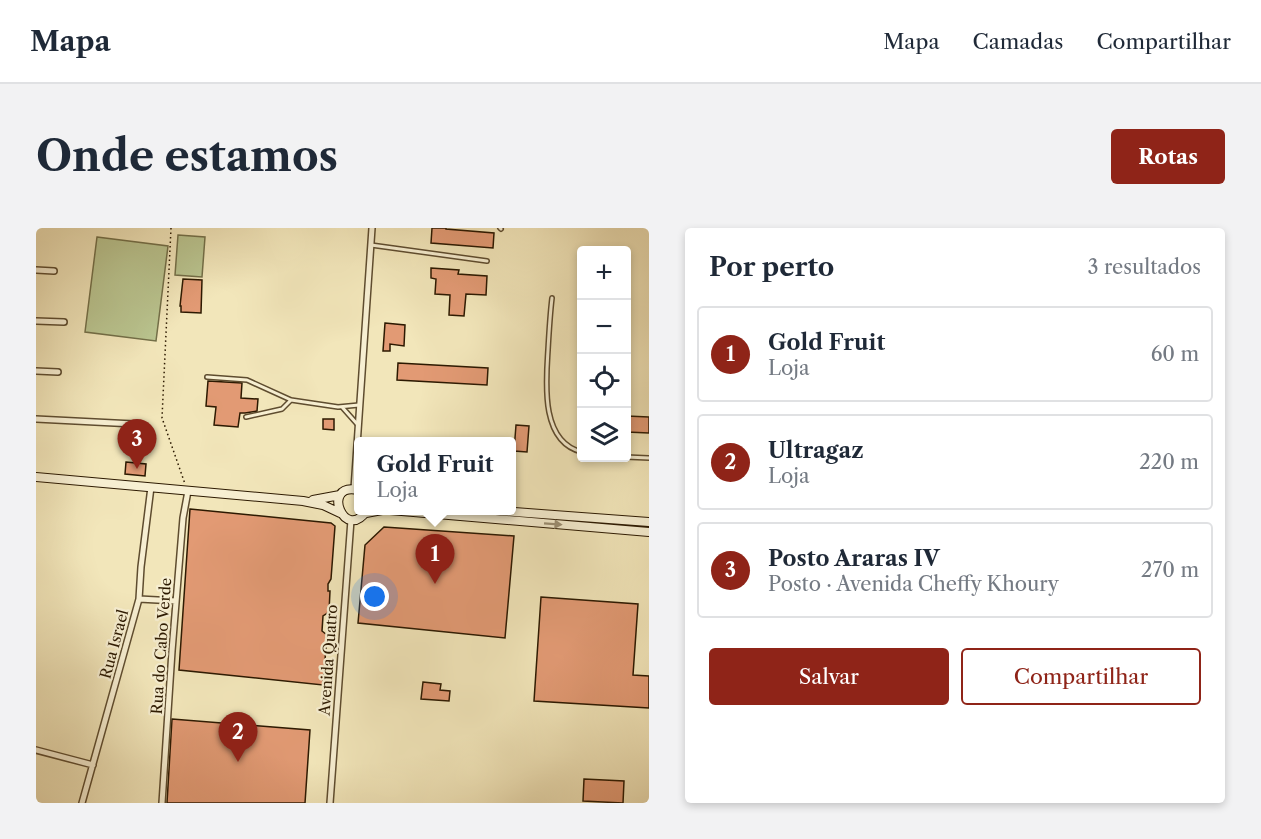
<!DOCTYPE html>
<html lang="pt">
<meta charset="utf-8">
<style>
body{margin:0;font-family:"Libre Caslon Text",serif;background:#f2f2f3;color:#1f2937}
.controls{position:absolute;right:18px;top:18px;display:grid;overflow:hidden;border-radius:6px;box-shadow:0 3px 9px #0003}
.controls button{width:54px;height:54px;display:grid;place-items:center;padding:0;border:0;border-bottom:2px solid #e0e1e3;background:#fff;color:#1f2937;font:30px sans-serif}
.you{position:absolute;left:339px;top:369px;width:21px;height:21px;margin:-15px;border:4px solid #fff;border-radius:50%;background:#1a73e8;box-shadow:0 0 0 9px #1a73e833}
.badge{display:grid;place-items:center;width:39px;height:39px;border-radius:50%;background:#8f2418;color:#fff;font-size:20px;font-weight:700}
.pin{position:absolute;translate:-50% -50px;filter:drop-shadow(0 2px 3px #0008)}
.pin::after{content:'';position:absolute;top:32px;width:21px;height:18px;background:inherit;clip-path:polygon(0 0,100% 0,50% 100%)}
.popup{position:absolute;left:318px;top:209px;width:162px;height:78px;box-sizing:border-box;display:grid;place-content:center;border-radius:6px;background:#fff;filter:drop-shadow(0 2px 4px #0005);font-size:20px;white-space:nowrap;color:#747a83}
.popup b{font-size:22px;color:#1f2937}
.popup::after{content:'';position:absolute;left:50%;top:100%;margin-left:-12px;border:12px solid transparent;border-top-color:#fff}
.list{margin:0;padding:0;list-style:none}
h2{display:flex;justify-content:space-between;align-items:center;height:78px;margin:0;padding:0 24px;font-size:26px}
h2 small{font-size:20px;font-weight:400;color:#747a83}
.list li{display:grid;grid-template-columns:39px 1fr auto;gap:18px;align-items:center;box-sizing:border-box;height:96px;margin:0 12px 12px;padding:0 12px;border:2px solid #e0e1e3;border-radius:6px}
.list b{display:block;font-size:22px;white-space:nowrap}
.list p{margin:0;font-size:20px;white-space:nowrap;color:#747a83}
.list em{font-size:20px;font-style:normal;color:#747a83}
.actions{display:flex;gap:12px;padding:18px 24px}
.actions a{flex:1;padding:14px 0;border:2px solid #8f2418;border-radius:6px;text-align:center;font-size:21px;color:#8f2418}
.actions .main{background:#8f2418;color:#fff}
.icon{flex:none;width:33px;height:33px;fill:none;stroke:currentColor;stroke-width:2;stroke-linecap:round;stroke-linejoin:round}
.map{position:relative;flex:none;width:613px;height:575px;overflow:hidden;border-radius:6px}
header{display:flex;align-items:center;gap:36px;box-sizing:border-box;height:84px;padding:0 30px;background:#fff;border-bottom:2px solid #e0e1e3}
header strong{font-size:28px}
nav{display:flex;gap:33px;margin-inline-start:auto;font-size:21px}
.intro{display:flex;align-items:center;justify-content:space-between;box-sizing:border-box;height:144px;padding:0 36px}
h1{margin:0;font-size:42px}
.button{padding:15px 27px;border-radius:6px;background:#8f2418;color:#fff;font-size:21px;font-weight:700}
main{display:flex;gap:36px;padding:0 36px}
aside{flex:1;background:#fff;border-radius:6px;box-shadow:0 3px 9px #0003}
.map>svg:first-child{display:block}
.green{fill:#bac590;stroke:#736f48;stroke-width:1.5}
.building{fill:#e29a74;stroke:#2c1901;stroke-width:1.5}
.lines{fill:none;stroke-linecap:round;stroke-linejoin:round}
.service-casing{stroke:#5e4c2f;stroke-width:6}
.minor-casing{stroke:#5e4c2f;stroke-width:8}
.secondary-casing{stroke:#2c1901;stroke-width:10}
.path{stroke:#2c1901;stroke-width:1.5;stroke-dasharray:1.5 3;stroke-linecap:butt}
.service{stroke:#f7efd2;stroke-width:3}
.minor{stroke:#f7efd2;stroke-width:5}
.secondary{stroke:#f7efd2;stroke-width:8}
.oneway{fill:#9c8f74}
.labels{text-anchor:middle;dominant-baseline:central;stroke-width:4.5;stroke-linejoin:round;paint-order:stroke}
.street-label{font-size:15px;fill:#2c1901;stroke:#f7efd2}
</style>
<header>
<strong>Mapa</strong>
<nav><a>Mapa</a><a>Camadas</a><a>Compartilhar</a></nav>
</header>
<div class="intro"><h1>Onde estamos</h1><a class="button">Rotas</a></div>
<main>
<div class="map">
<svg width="613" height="575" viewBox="0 0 613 575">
<rect width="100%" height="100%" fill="#f2e6ba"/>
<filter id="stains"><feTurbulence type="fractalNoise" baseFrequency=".00333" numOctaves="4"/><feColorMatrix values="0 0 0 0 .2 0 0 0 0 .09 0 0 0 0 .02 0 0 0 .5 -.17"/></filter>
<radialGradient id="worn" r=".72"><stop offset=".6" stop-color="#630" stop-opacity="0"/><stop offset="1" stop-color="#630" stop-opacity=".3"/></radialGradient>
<path class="green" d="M142 7 169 9 166 49 139 47Z
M61 9 132 18 120 113 49 104Z"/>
<path class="building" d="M396 0H410V1L458 5 457 20 395 15Z
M395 40 423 42 422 46 451 48 450 67 430 66 428 88 413 87 414 67 399 66 400 51 395 50Z
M147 51 166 52 165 85 145 84V78H144Z
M349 95 369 97 368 118 354 116V123H347Z
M362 135 452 140 451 157 361 152Z
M172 153 206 155 205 170 222 171 221 183 209 185H204L202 199 178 197 180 179 170 178Z
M591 188 613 189V205L591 204Z
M287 191H298V202L287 201Z
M480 197 493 198 491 224 478 223Z
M90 234 110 236 109 248 89 246Z
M154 281 295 295 299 298 295 351 292 356V363H294L293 384 287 388 286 403 291 407 287 457 143 442Z
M348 299 478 308 469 410 322 395 329 317Z
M505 369 602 376 597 447 613 448V480L498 473Z
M387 454 405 456 404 462 414 463 413 473 385 471Z
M136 491 274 502 269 575H131Z
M548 551 588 553 587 575 547 573Z"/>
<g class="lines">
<defs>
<path id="service" d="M464 0 465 1
M335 17 451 33
M516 70C514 87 513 104 512 122 510 154 504 214 546 224
M171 149 211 152 255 172 302 179 323 177
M306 179 322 197
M210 189 246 181 255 172
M590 229 613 230"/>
<path id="minor" d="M0 42 18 43
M0 93 28 94
M0 143 22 144
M0 191 98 196
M318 261 336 0
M103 371 140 373
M0 522 57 537
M46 575 103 371 105 339 115 259
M126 575 136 423 147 290 152 263
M294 575 315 292"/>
<path id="secondary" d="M0 249 267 273 287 277 304 285
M322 262C284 254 309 316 331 282
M277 272 304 267
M354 282 613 304
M451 282 613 294
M330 285 346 282"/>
</defs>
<use href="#service" class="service-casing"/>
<use href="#minor" class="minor-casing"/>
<use href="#secondary" class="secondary-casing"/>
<path class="path" d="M135 0 126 190 149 256"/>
<use href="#service" class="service"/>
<use href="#minor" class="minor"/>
<use href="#secondary" class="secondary"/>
</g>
<defs><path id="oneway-solid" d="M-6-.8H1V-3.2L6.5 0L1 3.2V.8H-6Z" transform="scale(1.5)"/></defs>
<use class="oneway" href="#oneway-solid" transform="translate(517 296) rotate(4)"/>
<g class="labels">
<g class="street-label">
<text transform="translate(78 416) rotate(-75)">Rua Israel</text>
<text transform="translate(125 418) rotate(-86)">Rua do Cabo Verde</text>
<text transform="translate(292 432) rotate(-86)">Avenida Quatro</text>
</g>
</g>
<rect width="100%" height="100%" filter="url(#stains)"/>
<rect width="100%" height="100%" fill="url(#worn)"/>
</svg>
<div class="controls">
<button>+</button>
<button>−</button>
<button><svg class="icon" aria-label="locate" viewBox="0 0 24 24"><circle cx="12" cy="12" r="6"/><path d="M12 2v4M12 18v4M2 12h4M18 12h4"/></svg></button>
<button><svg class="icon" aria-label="layers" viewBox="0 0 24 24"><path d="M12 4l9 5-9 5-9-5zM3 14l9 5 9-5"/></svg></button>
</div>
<div class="you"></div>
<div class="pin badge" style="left:399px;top:356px">1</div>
<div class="popup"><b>Gold Fruit</b>Loja</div>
<div class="pin badge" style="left:202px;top:534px">2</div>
<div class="pin badge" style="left:101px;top:241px">3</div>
</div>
<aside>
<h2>Por perto<small>3 resultados</small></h2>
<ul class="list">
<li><span class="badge">1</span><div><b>Gold Fruit</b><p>Loja</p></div><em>60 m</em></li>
<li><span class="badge">2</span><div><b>Ultragaz</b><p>Loja</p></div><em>220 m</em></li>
<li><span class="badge">3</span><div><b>Posto Araras IV</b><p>Posto · Avenida Cheffy Khoury</p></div><em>270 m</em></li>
</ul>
<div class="actions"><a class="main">Salvar</a><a>Compartilhar</a></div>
</aside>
</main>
